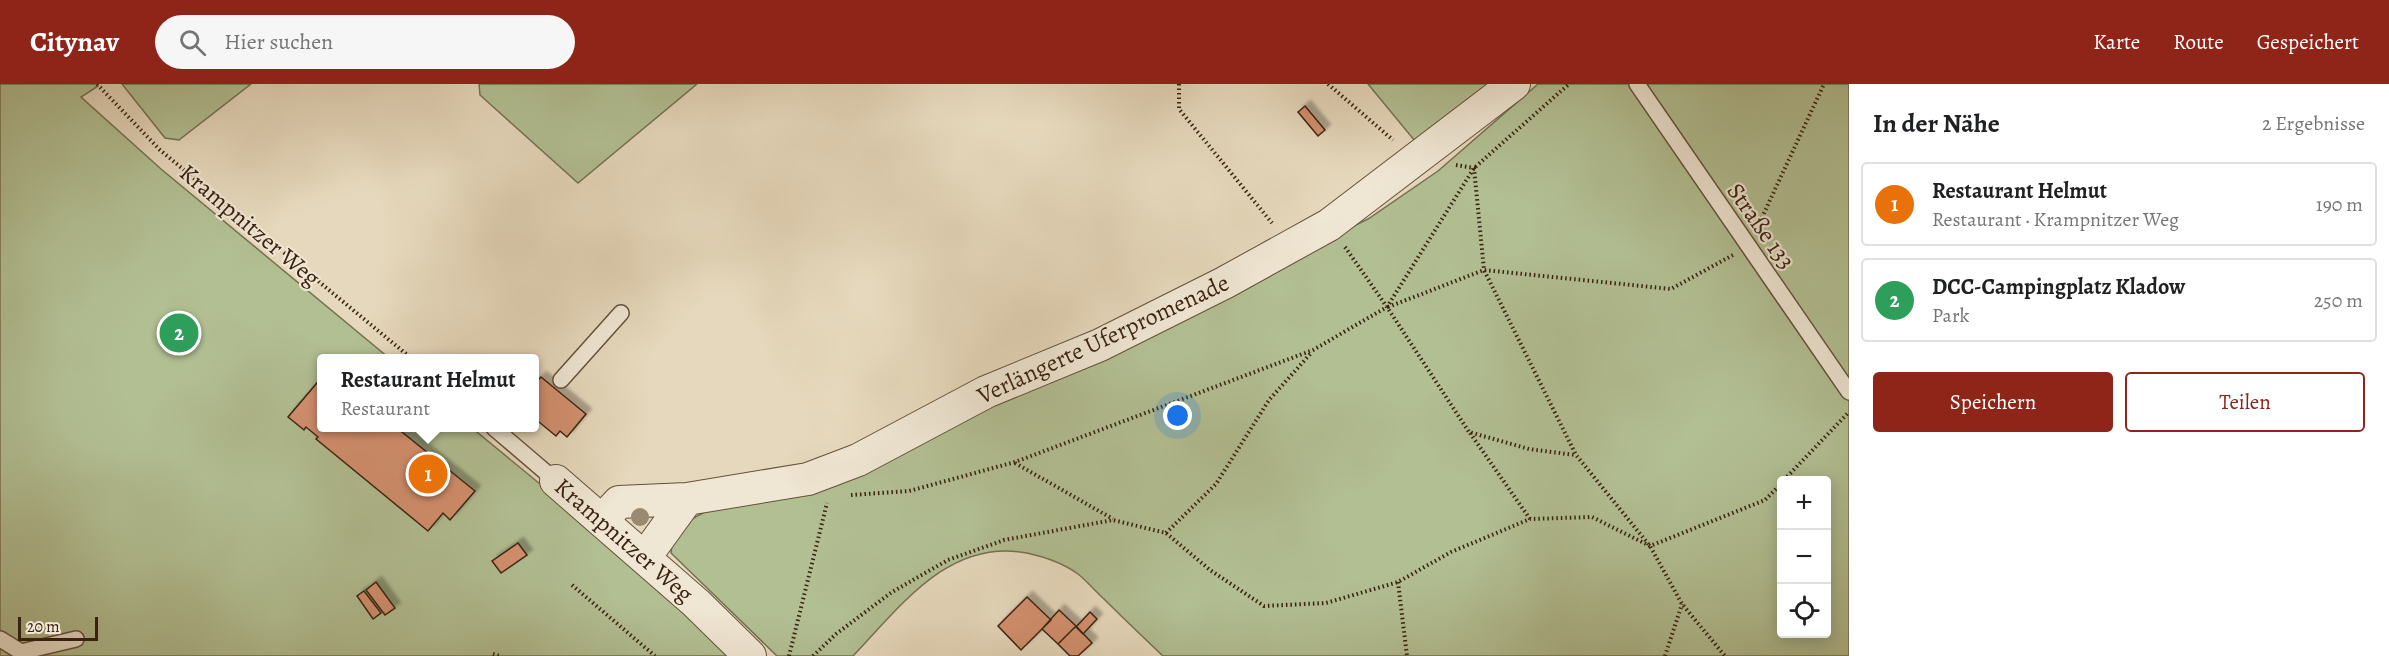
<!DOCTYPE html>
<html lang="de">
<meta charset="utf-8">
<style>
body{margin:0;font-family:Alegreya,serif;background:#f6f6f6;color:#202124}
.controls{position:absolute;right:18px;bottom:18px;display:grid;overflow:hidden;border-radius:6px;box-shadow:0 3px 15px #0003}
.controls button{width:54px;height:54px;display:grid;place-items:center;padding:0;border:0;border-bottom:2px solid #e0e0e0;background:#fff;color:#202124;font:30px sans-serif}
.scale{position:absolute;left:18px;bottom:15px;width:80px;box-sizing:border-box;padding-left:6px;border:3px solid #3a2211;border-top:0;font-size:16px;line-height:21px;white-space:nowrap;color:#3a2211;-webkit-text-stroke:4px #efe6d3;paint-order:stroke}
.you{position:absolute;left:1178px;top:332px;width:21px;height:21px;margin:-15px;border:4px solid #fff;border-radius:50%;background:#1a73e8;box-shadow:0 0 0 9px #1a73e833}
.badge{display:grid;place-items:center;width:39px;height:39px;border-radius:50%;background:#8f2418;color:#fff;font-size:20px;font-weight:700}
.pin{position:absolute;translate:-50% -50%;border:3px solid #fff;box-shadow:0 2px 6px #0006}
.popup{position:absolute;left:317px;top:270px;width:222px;height:78px;box-sizing:border-box;display:grid;place-content:center;border-radius:6px;background:#fff;filter:drop-shadow(0 2px 4px #0005);font-size:20px;white-space:nowrap;color:#757577}
.popup b{font-size:22px;color:#202124}
.popup::after{content:'';position:absolute;left:50%;top:100%;margin-left:-12px;border:12px solid transparent;border-top-color:#fff}
.list{margin:0;padding:0;list-style:none}
h2{display:flex;justify-content:space-between;align-items:center;height:78px;margin:0;padding:0 24px;font-size:26px}
h2 small{font-size:20px;font-weight:400;color:#757577}
.list li{display:grid;grid-template-columns:39px 1fr auto;gap:18px;align-items:center;box-sizing:border-box;height:84px;margin:0 12px 12px;padding:0 12px;border:2px solid #e0e0e0;border-radius:6px}
.list b{display:block;font-size:22px;white-space:nowrap}
.list p{margin:0;font-size:20px;white-space:nowrap;color:#757577}
.list em{font-size:20px;font-style:normal;color:#757577}
.actions{display:flex;gap:12px;padding:18px 24px}
.actions a{flex:1;padding:14px 0;border:2px solid #8f2418;border-radius:6px;text-align:center;font-size:21px;color:#8f2418}
.actions .main{background:#8f2418;color:#fff}
.icon{flex:none;width:33px;height:33px;fill:none;stroke:currentColor;stroke-width:2;stroke-linecap:round;stroke-linejoin:round}
.map{position:relative;flex:none;width:1849px;height:572px;overflow:hidden}
header{display:flex;align-items:center;gap:36px;box-sizing:border-box;height:84px;padding:0 30px;background:#8f2418;color:#fff}
header strong{font-size:28px}
nav{display:flex;gap:33px;margin-inline-start:auto;font-size:21px}
.search{width:420px;height:54px;background:#f6f6f6;display:flex;align-items:center;gap:15px;box-sizing:border-box;padding:0 21px;border-radius:33px;color:#757577;font-size:22px}
main{display:flex}
aside{flex:1;background:#fff}
.map>svg:first-child{display:block}
.green{fill:#b2bf93;stroke:#767052;stroke-width:1.5;fill-rule:evenodd}
.building{fill:#d49070;stroke:#3a2211;stroke-width:1.5;filter:url(#shadow)}
.lines{fill:none;stroke-linecap:round;stroke-linejoin:round}
.lane-casing{stroke:#65503c;stroke-width:18}
.street-casing{stroke:#65503c;stroke-width:34}
.path{stroke:#3a2211;stroke-width:4;stroke-dasharray:1.5 3;stroke-linecap:butt}
.lane{stroke:#efe6d3;stroke-width:15}
.street{stroke:#efe6d3;stroke-width:32}
.tree{fill:#988970}
.labels{text-anchor:middle;dominant-baseline:central;stroke-width:4.5;stroke-linejoin:round;paint-order:stroke}
.street-label{font-size:24px;fill:#3a2211;stroke:#efe6d3}
</style>
<header>
<strong>Citynav</strong>
<div class="search"><svg class="icon" aria-label="search" viewBox="0 0 24 24"><circle cx="10" cy="10" r="6"/><path d="M15 15l6 6"/></svg>Hier suchen</div>
<nav><a>Karte</a><a>Route</a><a>Gespeichert</a></nav>
</header>
<main>
<div class="map">
<svg width="1849" height="572" viewBox="0 0 1849 572">
<defs>
<filter id="shadow"><feDropShadow dx="5.5" dy="-5.5" stdDeviation="1.5" flood-color="#0004"/></filter>
</defs>
<rect width="100%" height="100%" fill="#e6d8bc"/>
<filter id="stains"><feTurbulence type="fractalNoise" baseFrequency=".00333" numOctaves="4"/><feColorMatrix values="0 0 0 0 .2 0 0 0 0 .09 0 0 0 0 .02 0 0 0 .5 -.17"/></filter>
<radialGradient id="worn" r=".72"><stop offset=".6" stop-color="#630" stop-opacity="0"/><stop offset="1" stop-color="#630" stop-opacity=".3"/></radialGradient>
<path class="green" d="M0 0H98V2L81 13 161 85 389 274H322V344H472L557 414 735 572H0Z
M122 0H251L179 56 165 54Z
M479 0H697L578 99 480 11Z
M1368 0H1503L1424 68Z
M1538 0H1849V572H1163C1143 553 1123 534 1104 515 1095 507 1087 497 1078 490 1063 479 1045 473 1027 469 949 454 901 522 853 572H777L671 469C672 448 686 437 705 428L966 331 1368 135 1438 87ZM1782 396H1826V550H1782Z"/>
<path class="building" d="M1305 22 1325 46 1318 52 1298 28Z
M322 293V344H397L475 407 450 436 443 429 428 447 316 355 318 353 306 343 304 346 288 333Z
M541 293 586 330 567 353 560 347 556 352 534 334V300Z
M518 459 527 471 501 489 492 477Z
M376 498 395 524 385 531 366 506Z
M364 507 381 529 373 535 357 512Z
M1027 513 1051 536 1021 566 998 542Z
M1059 526 1076 542 1058 560 1042 545Z
M1090 528 1097 535 1083 550 1076 543Z
M1076 542 1092 559 1078 572H1070L1058 560Z"/>
<g class="lines">
<defs>
<path id="lane" d="M1637 0 1849 308
M561 296 621 229
M494 344 556 397
M0 555 21 568 76 555"/>
<path id="street" d="M556 397 696 519 750 572
M602 436 619 418 687 415 808 395 858 376 986 308 1100 261 1224 199 1329 141 1514 0
M645 473 687 415"/>
</defs>
<use href="#lane" class="lane-casing"/>
<use href="#street" class="street-casing"/>
<path class="path" d="M97 0 160 66 411 274
M1179 0V25L1272 139
M1328 0 1393 56
M1456 81 1474 84 1484 186 1576 371 1650 462 1682 520 1725 572
M1758 142 1824 0
M1345 163 1387 223 1469 348 1529 365 1575 371
M1388 223 1484 186 1671 205 1733 171
M1470 349 1530 435
M1015 379 1113 435
M1784 396 1849 328
M851 411 909 407 1015 378 1313 266 1387 223 1474 84 1569 0
M1166 449 1216 400 1269 316 1312 268
M1398 498 1407 572
M572 501 655 572
M493 570 500 572
M789 572 827 419
M813 572 836 550 892 508 948 476 1004 456 1113 436 1166 449 1210 486 1264 522 1326 519 1398 498 1451 468 1530 435 1592 433 1650 462 1765 416 1782 399
M1665 572 1682 520"/>
<use href="#lane" class="lane"/>
<use href="#street" class="street"/>
</g>
<circle class="tree" cx="640" cy="433" r="9"/>
<g class="labels">
<g class="street-label">
<text transform="translate(250 141) rotate(40)">Krampnitzer Weg</text>
<text transform="translate(1761 142) rotate(55)">Straße 133</text>
<text transform="translate(1103 255) rotate(-25)">Verlängerte Uferpromenade</text>
<text transform="translate(624 456) rotate(41)">Krampnitzer Weg</text>
</g>
</g>
<rect width="100%" height="100%" filter="url(#stains)"/>
<rect width="100%" height="100%" fill="url(#worn)"/>
</svg>
<div class="controls">
<button>+</button>
<button>−</button>
<button><svg class="icon" aria-label="locate" viewBox="0 0 24 24"><circle cx="12" cy="12" r="6"/><path d="M12 2v4M12 18v4M2 12h4M18 12h4"/></svg></button>
</div>
<div class="scale">20 m</div>
<div class="you"></div>
<div class="pin badge" style="left:428px;top:390px;background:#e8710a">1</div>
<div class="popup"><b>Restaurant Helmut</b>Restaurant</div>
<div class="pin badge" style="left:179px;top:249px;background:#2e9e5b">2</div>
</div>
<aside>
<h2>In der Nähe<small>2 Ergebnisse</small></h2>
<ul class="list">
<li><span class="badge" style="background:#e8710a">1</span><div><b>Restaurant Helmut</b><p>Restaurant · Krampnitzer Weg</p></div><em>190 m</em></li>
<li><span class="badge" style="background:#2e9e5b">2</span><div><b>DCC-Campingplatz Kladow</b><p>Park</p></div><em>250 m</em></li>
</ul>
<div class="actions"><a class="main">Speichern</a><a>Teilen</a></div>
</aside>
</main>
